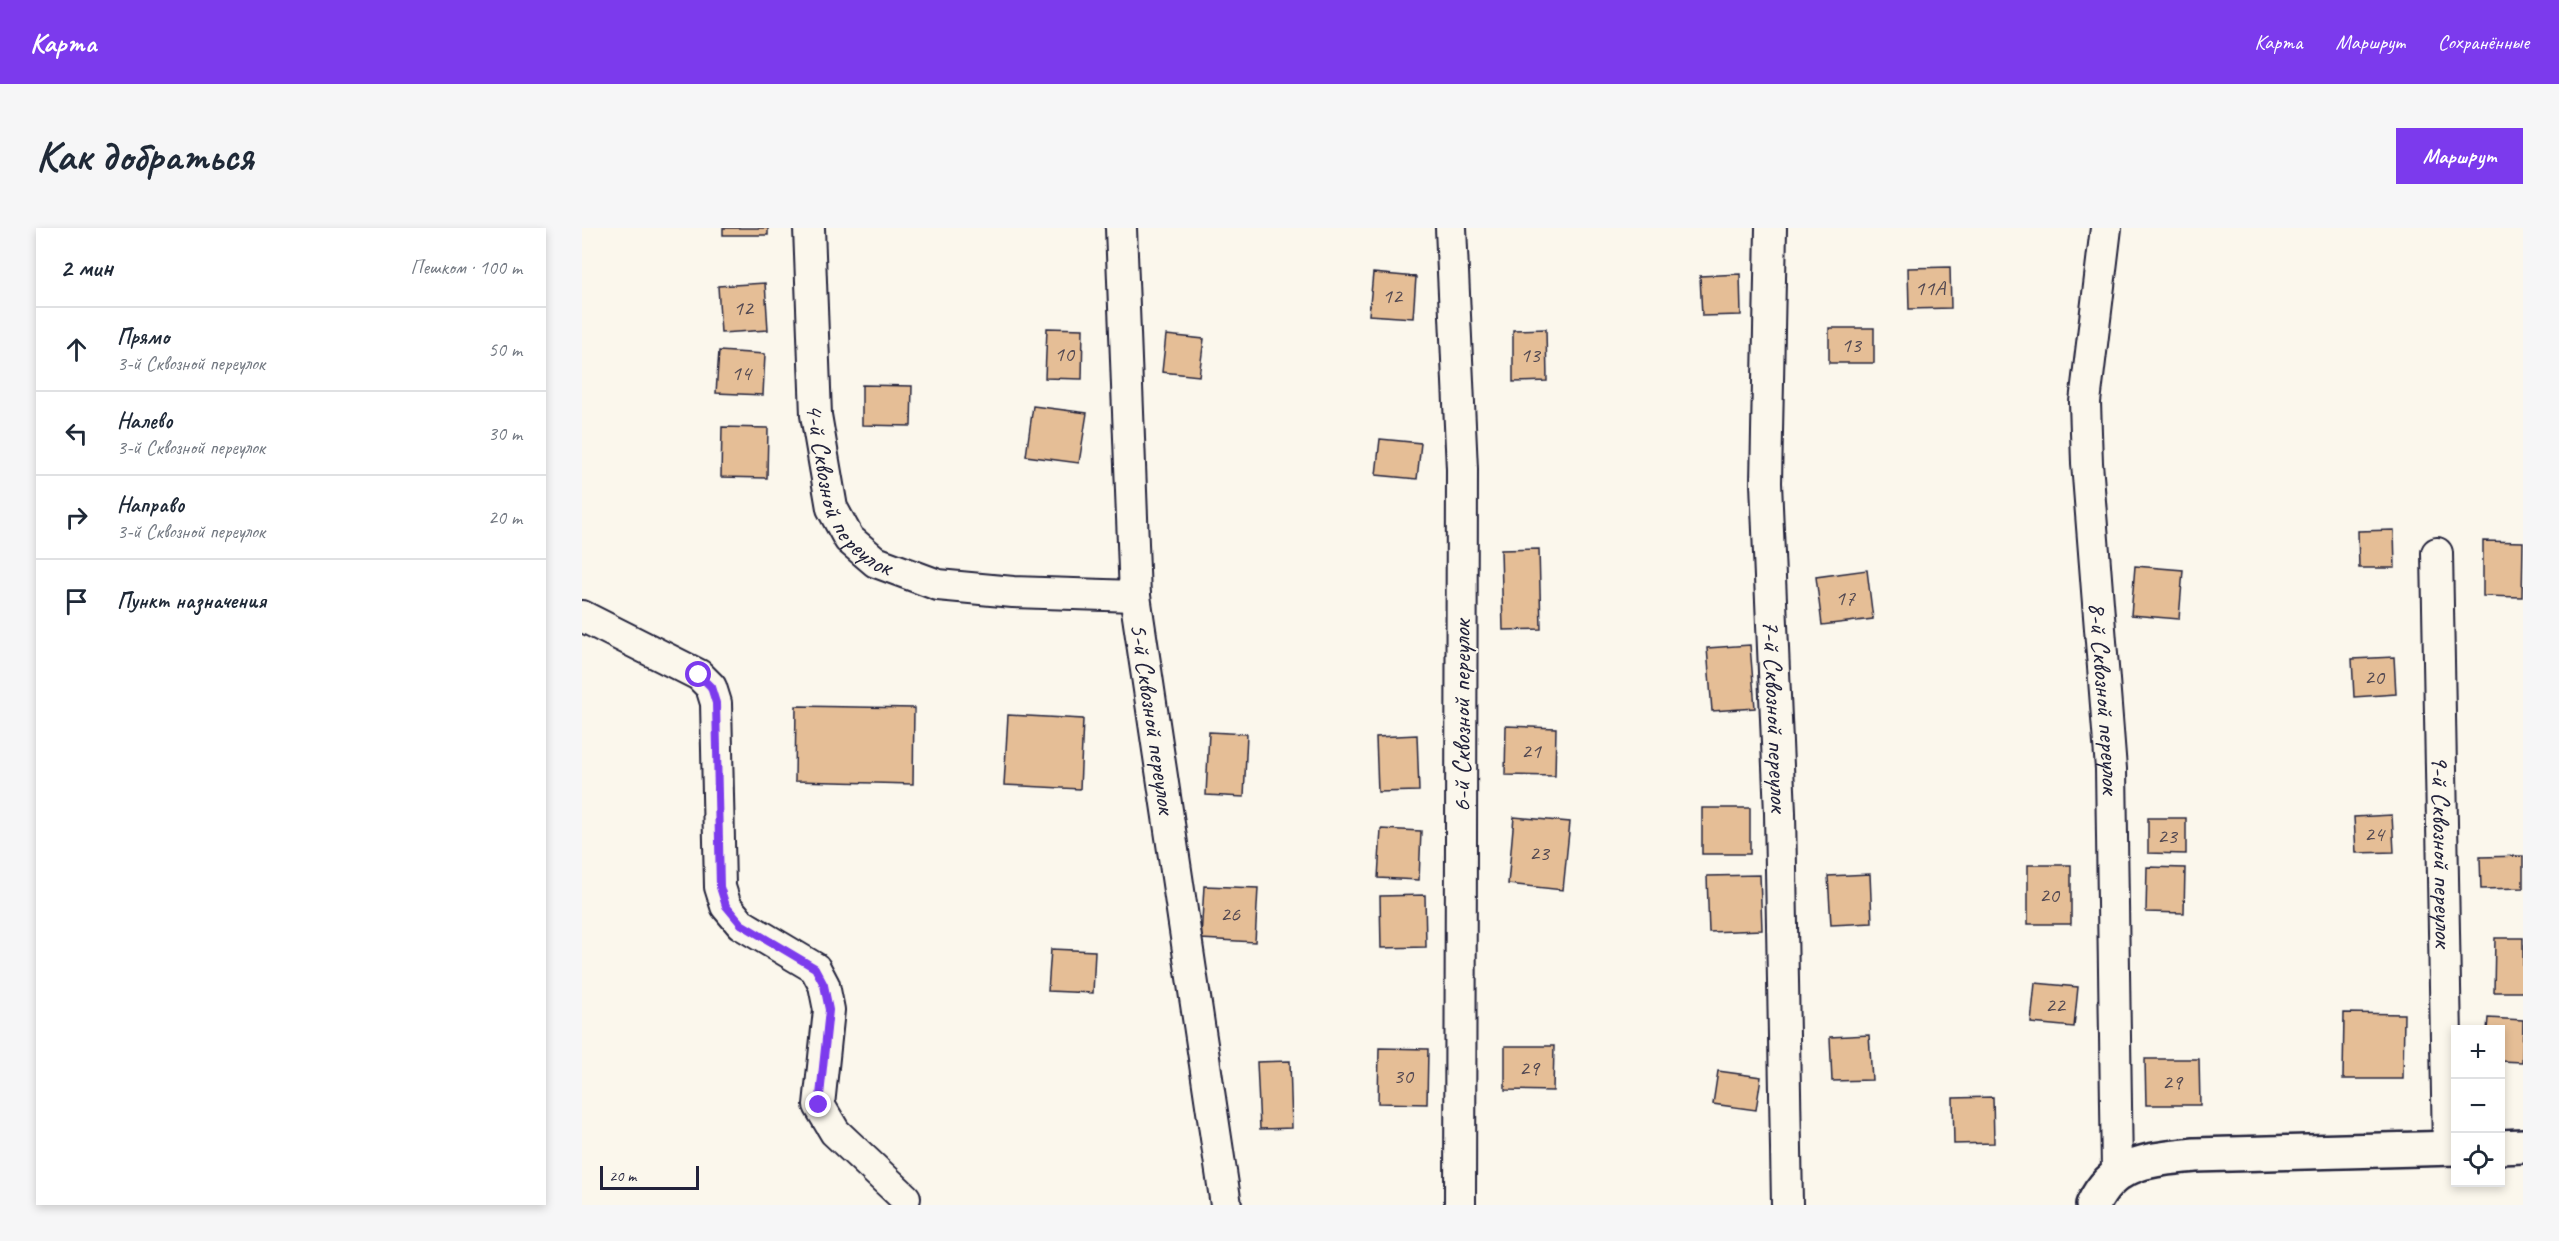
<!DOCTYPE html>
<html lang="ru">
<meta charset="utf-8">
<style>
body{margin:0;font-family:Caveat,sans-serif;background:#f6f6f7;color:#1f2937}
.controls{position:absolute;right:18px;bottom:18px;display:grid;overflow:hidden;border-radius:0px;box-shadow:0 3px 9px #0003}
.controls button{width:54px;height:54px;display:grid;place-items:center;padding:0;border:0;border-bottom:2px solid #e0e1e3;background:#fff;color:#1f2937;font:30px sans-serif}
.scale{position:absolute;left:18px;bottom:15px;width:99px;box-sizing:border-box;padding-left:6px;border:3px solid #22223b;border-top:0;font-size:16px;line-height:21px;white-space:nowrap;color:#22223b;-webkit-text-stroke:4px #fbf7ec;paint-order:stroke}
.stop{position:absolute;width:18px;height:18px;margin:-14px;border:4px solid #7c3aed;border-radius:50%;background:#fff}
.stop.end{background:#7c3aed;border-color:#fff;box-shadow:0 2px 6px #0008}
.list{margin:0;padding:0;list-style:none}
h2{display:flex;justify-content:space-between;align-items:center;height:78px;margin:0;padding:0 24px;font-size:26px}
h2 small{font-size:20px;font-weight:400;color:#747a83}
.list li{display:grid;grid-template-columns:39px 1fr auto;gap:18px;align-items:center;box-sizing:border-box;height:84px;padding:0 24px;border-top:2px solid #e0e1e3}
.list b{display:block;font-size:22px;white-space:nowrap}
.list p{margin:0;font-size:20px;white-space:nowrap;color:#747a83}
.list em{font-size:20px;font-style:normal;color:#747a83}
.icon{flex:none;width:33px;height:33px;fill:none;stroke:currentColor;stroke-width:2;stroke-linecap:round;stroke-linejoin:round}
.map{position:relative;flex:none;width:1941px;height:977px;overflow:hidden;border-radius:0px}
header{display:flex;align-items:center;gap:36px;box-sizing:border-box;height:84px;padding:0 30px;background:#7c3aed;color:#fff}
header strong{font-size:28px}
nav{display:flex;gap:33px;margin-inline-start:auto;font-size:21px}
.intro{display:flex;align-items:center;justify-content:space-between;box-sizing:border-box;height:144px;padding:0 36px}
h1{margin:0;font-size:42px}
.button{padding:15px 27px;border-radius:0px;background:#7c3aed;color:#fff;font-size:21px;font-weight:700}
main{display:flex;gap:36px;padding:0 36px}
aside{flex:1;background:#fff;border-radius:0px;box-shadow:0 3px 9px #0003}
.map>svg:first-child{display:block}
.building{fill:#e5be96;stroke:#22223b;stroke-width:1.5}
.lines{fill:none;stroke-linecap:round;stroke-linejoin:round}
.street-casing{stroke:#22223b;stroke-width:34}
.secondary-casing{stroke:#22223b;stroke-width:38}
.street{stroke:#fbf7ec;stroke-width:30}
.secondary{stroke:#fbf7ec;stroke-width:33}
.route{stroke:#7c3aed;stroke-width:8}
.labels{text-anchor:middle;dominant-baseline:central;stroke-width:4.5;stroke-linejoin:round;paint-order:stroke}
.number-label{font-size:22px;fill:#534952}
.street-label{font-size:26px;fill:#22223b;stroke:#fbf7ec}
</style>
<header>
<strong>Карта</strong>
<nav><a>Карта</a><a>Маршрут</a><a>Сохранённые</a></nav>
</header>
<div class="intro"><h1>Как добраться</h1><a class="button">Маршрут</a></div>
<main>
<aside>
<h2>2 мин<small>Пешком · 100 m</small></h2>
<ul class="list">
<li><svg class="icon" aria-label="ahead" viewBox="0 0 24 24"><path d="M12 20V5M6 11l6-6 6 6"/></svg><div><b>Прямо</b><p>3-й Сквозной переулок</p></div><em>50 m</em></li>
<li><svg class="icon" aria-label="left" viewBox="0 0 24 24"><path d="M17 20v-9H6M10 6l-5 5 5 5"/></svg><div><b>Налево</b><p>3-й Сквозной переулок</p></div><em>30 m</em></li>
<li><svg class="icon" aria-label="right" viewBox="0 0 24 24"><path d="M7 20v-9h11M14 6l5 5-5 5"/></svg><div><b>Направо</b><p>3-й Сквозной переулок</p></div><em>20 m</em></li>
<li><svg class="icon" aria-label="arrive" viewBox="0 0 24 24"><path d="M6 21V4h12l-3 4 3 4H6"/></svg><div><b>Пункт назначения</b></div></li>
</ul>
</aside>
<div class="map">
<svg width="1941" height="977" viewBox="0 0 1941 977">
<rect width="100%" height="100%" fill="#fbf7ec"/>
<filter id="ink" filterUnits="userSpaceOnUse"><feTurbulence type="fractalNoise" baseFrequency=".0167" numOctaves="2"/><feDisplacementMap in="SourceGraphic" scale="12" xChannelSelector="R" yChannelSelector="G"/><feConvolveMatrix kernelMatrix="1 2 1 2 8 2 1 2 1" color-interpolation-filters="sRGB"/></filter>
<g filter="url(#ink)">
<path class="building" d="M141 0H186V7H141Z
M1368 39 1369 80 1327 81 1326 40Z
M791 45 834 49 831 90 787 87Z
M1158 46 1159 87 1120 88 1118 48Z
M183 55 186 102 139 105 136 58Z
M465 100 501 101 500 151 463 150Z
M1247 100H1292V135H1247Z
M964 101 965 153 931 154V102Z
M584 107 622 111 617 148 580 144Z
M137 123 183 126 181 167 134 165Z
M280 157 330 158 329 198 280 197Z
M451 178 505 185 497 235 444 228Z
M140 199 186 200 185 250 139 249Z
M798 211 839 215 835 251 794 247Z
M1812 302 1813 340H1777L1776 303Z
M1901 313 1941 314 1940 369 1901 368Z
M957 321 959 401 921 402 919 322Z
M1553 338 1601 342 1597 391 1549 387Z
M1285 342 1291 391 1240 397 1234 349Z
M1168 417 1173 480 1130 483 1125 420Z
M1812 429 1814 466 1772 469 1770 431Z
M214 478 332 480 331 556 213 553Z
M426 487 501 491 498 561 422 557Z
M924 498 974 500 973 548 923 547Z
M627 504 665 506 662 569 624 567Z
M835 507 837 563 796 564 794 509Z
M1120 580H1168V626H1120Z
M1810 587 1812 624 1774 625 1772 589Z
M932 589 988 594 981 662 926 656Z
M1566 590H1604V626L1566 625Z
M799 601 839 603 837 652 796 650Z
M1941 628V660L1899 661 1898 629Z
M1446 637H1489V696H1446Z
M1565 639 1603 640 1602 685 1564 684Z
M1288 646 1290 695 1249 697 1246 648Z
M1178 647 1180 702 1127 704 1125 648Z
M622 658 676 660 673 714 619 711Z
M843 667 844 719 799 720 798 668Z
M1913 710H1941V764H1912Z
M469 721 513 723 511 765 466 763Z
M1453 755 1496 759 1492 799 1449 795Z
M1762 785 1822 786 1821 851H1761Z
M1906 790 1941 792 1940 834 1918 833V802H1905Z
M1287 807 1290 852 1250 853 1248 809Z
M923 818H972L971 863 923 862Z
M797 820 846 821 845 876 796 875Z
M1563 831H1617L1618 877H1564Z
M708 833 710 900 678 901 675 834Z
M1136 843 1179 849 1174 882 1131 876Z
M1411 869 1412 915 1372 916 1371 870Z"/>
<g class="lines">
<defs>
<g id="street">
<path id="s1" d="M227 0 234 187 250 280 267 311 294 334 356 357 431 364 553 368"/>
<path id="s2" d="M539 0 553 368 644 977"/>
<path d="M869 0 880 241 878 977"/>
<path id="s3" d="M1189 0 1184 255 1198 585 1205 976"/>
<path id="s4" d="M1524 0 1503 174 1505 235 1529 541 1535 943"/>
<path id="s5" d="M1855 325 1866 920"/>
<path d="M0 388 117 447 129 459 134 475 138 659 144 678 159 696 233 740 242 757 247 782 237 877 253 904 323 970"/>
</g>
<path id="secondary" d="M1918 919 1941 918
M1511 977C1532 932 1569 932 1613 927L1874 920"/>
</defs>
<use href="#street" class="street-casing"/>
<use href="#secondary" class="secondary-casing"/>
<use href="#street" class="street"/>
<use href="#secondary" class="secondary"/>
</g>
</g>
<g class="lines" filter="url(#ink)">
<path class="route" d="M117 447 129 459 134 475 138 659 144 678 159 696 233 740 242 757 247 782 237 877"/>
</g>
<g class="labels">
<g class="number-label">
<text x="1348" y="60">11А</text>
<text x="810" y="68">12</text>
<text x="161" y="80">12</text>
<text x="1269" y="117">13</text>
<text x="482" y="126">10</text>
<text x="948" y="127">13</text>
<text x="159" y="145">14</text>
<text x="1263" y="370">17</text>
<text x="1792" y="449">20</text>
<text x="949" y="523">21</text>
<text x="1792" y="606">24</text>
<text x="1585" y="608">23</text>
<text x="957" y="625">23</text>
<text x="1467" y="667">20</text>
<text x="648" y="686">26</text>
<text x="1473" y="777">22</text>
<text x="947" y="840">29</text>
<text x="821" y="848">30</text>
<text x="1590" y="854">29</text>
</g>
<g class="street-label">
<text stroke="none"><textPath href="#s1" startOffset="272">4-й Сквозной переулок</textPath></text>
<text stroke="none"><textPath href="#s4" startOffset="472">8-й Сквозной переулок</textPath></text>
<text transform="translate(879 488) rotate(-90)">6-й Сквозной переулок</text>
<text stroke="none"><textPath href="#s3" startOffset="488">7-й Сквозной переулок</textPath></text>
<text stroke="none"><textPath href="#s2" startOffset="492">5-й Сквозной переулок</textPath></text>
<text stroke="none"><textPath href="#s5" startOffset="298">9-й Сквозной переулок</textPath></text>
</g>
</g>
</svg>
<div class="controls">
<button>+</button>
<button>−</button>
<button><svg class="icon" aria-label="locate" viewBox="0 0 24 24"><circle cx="12" cy="12" r="6"/><path d="M12 2v4M12 18v4M2 12h4M18 12h4"/></svg></button>
</div>
<div class="scale">20 m</div>
<div class="stop" style="left:117px;top:447px"></div>
<div class="stop end" style="left:237px;top:877px"></div>
</div>
</main>
